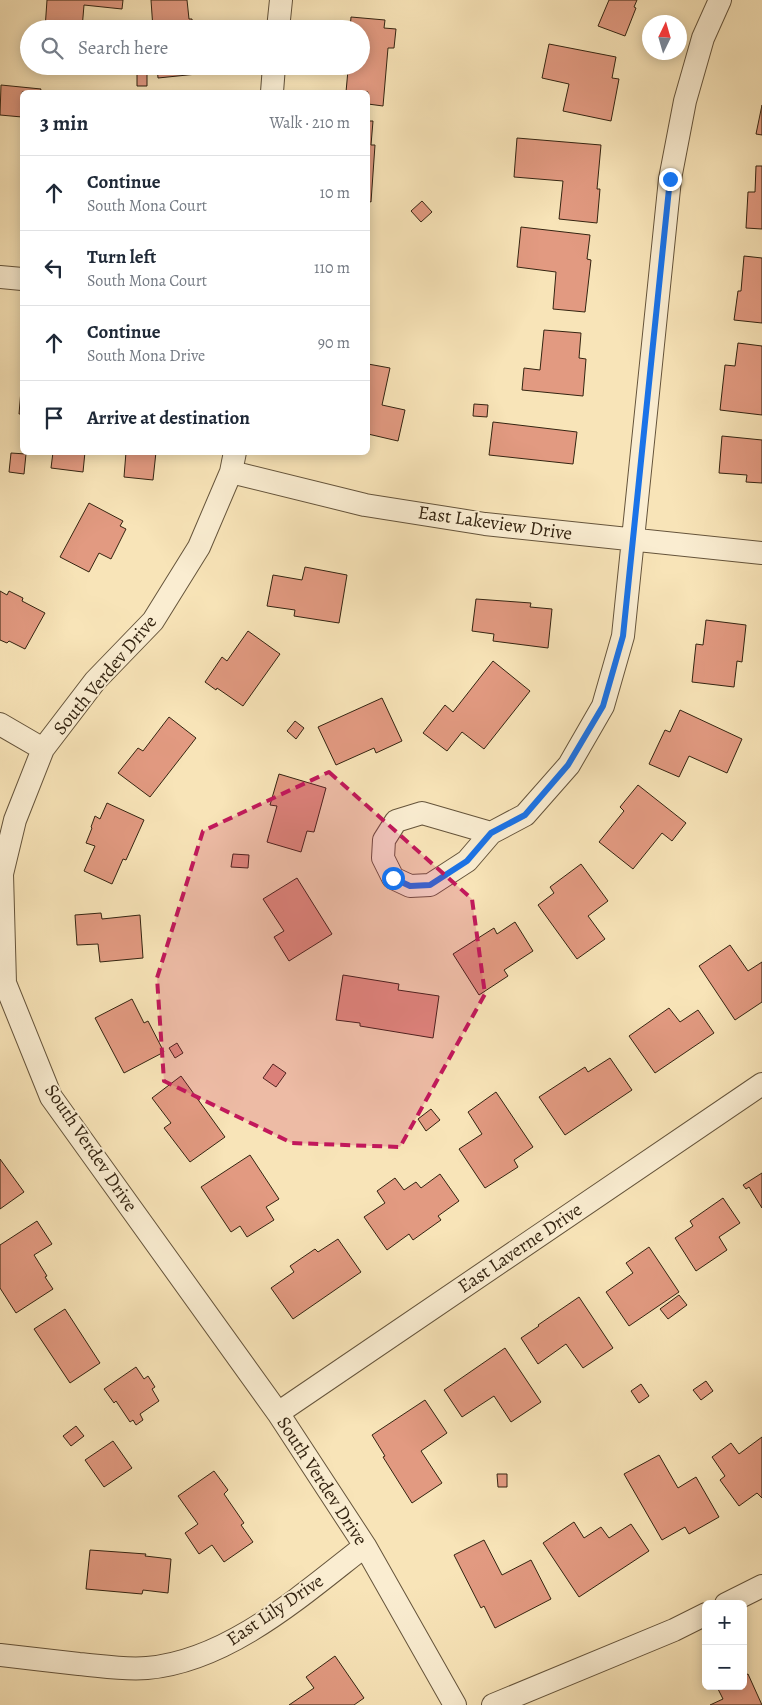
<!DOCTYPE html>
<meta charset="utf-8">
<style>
body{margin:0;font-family:Alegreya,serif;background:#f6f6f7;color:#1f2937}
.controls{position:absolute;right:15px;bottom:15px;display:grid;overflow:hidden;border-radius:8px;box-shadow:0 2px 12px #0003}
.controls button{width:45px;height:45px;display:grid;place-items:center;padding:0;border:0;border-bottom:1px solid #e0e1e3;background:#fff;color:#1f2937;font:25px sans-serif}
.compass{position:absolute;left:642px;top:15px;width:45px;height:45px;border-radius:50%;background:#fff;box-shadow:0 2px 12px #0003;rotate:5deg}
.stop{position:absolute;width:15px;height:15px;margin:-11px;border:4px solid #1a73e8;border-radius:50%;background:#fff}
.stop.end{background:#1a73e8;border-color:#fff;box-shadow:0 1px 5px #0008}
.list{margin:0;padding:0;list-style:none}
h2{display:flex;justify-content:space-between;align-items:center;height:65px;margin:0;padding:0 20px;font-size:21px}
h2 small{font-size:16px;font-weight:400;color:#747a83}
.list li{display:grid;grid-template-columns:32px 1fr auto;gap:15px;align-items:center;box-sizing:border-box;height:75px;padding:0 20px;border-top:1px solid #e0e1e3}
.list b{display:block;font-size:19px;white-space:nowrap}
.list p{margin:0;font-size:16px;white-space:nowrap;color:#747a83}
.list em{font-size:16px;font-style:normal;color:#747a83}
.icon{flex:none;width:28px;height:28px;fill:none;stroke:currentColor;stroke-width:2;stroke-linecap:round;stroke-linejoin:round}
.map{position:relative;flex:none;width:762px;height:1705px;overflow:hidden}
.search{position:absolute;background:#fff;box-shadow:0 2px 12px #0003;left:20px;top:20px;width:350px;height:55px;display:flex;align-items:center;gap:12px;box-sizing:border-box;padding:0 18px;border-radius:28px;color:#747a83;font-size:19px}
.panel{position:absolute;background:#fff;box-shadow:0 2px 12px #0003;left:20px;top:90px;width:350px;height:365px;border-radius:8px}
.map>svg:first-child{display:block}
.building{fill:#e29a81;stroke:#342411}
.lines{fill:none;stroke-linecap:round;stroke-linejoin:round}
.minor-casing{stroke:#65543b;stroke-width:24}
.minor{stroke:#faedd1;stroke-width:22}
.route{stroke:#1a73e8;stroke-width:6}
.marked{fill:#c2185b;fill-opacity:0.2;stroke:#c2185b;stroke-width:4;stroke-dasharray:10 6;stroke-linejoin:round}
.labels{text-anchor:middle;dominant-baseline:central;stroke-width:4;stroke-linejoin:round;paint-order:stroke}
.street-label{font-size:19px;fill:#342411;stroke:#faedd1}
</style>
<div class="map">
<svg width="762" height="1705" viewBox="0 0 762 1705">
<rect width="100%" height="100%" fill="#f8e4b8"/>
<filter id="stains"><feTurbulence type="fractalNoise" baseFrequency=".004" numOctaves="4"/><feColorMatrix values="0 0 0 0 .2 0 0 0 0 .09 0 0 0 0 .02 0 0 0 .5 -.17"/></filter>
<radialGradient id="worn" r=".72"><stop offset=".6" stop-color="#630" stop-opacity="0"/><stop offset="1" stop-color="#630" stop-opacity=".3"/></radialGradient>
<path class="building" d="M47 0H123L122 9 84 5 82 29H45Z
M151 0H187L189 19H192L193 29H153Z
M609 0H637L634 7 636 8 625 36 598 26Z
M351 17 385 20 384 28 396 29 394 48H388L383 106 368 104V92H346L348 70H346V66H361V29H350Z
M549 44 616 57 612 78 619 79 611 121 563 111 569 84 542 78Z
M157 66H197V74L158 78Z
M137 69H147V86H137Z
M1 85 41 89 40 92H22V117L0 115Z
M762 105V135L756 134Z
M368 121H373L371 145H375L371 202 368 201Z
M517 138 601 145 597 189H600L597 223 559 219 563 181 514 177Z
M756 166H762V229L746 228 748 192H755Z
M422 201 432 212 421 222 411 211Z
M521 227 590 235 587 259 591 260 585 312 553 309 556 272 517 267Z
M744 256 762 258V323L734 320 738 291H741Z
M544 330 581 333 579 358 586 359 583 396 522 390 524 368 540 370Z
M738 343 762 346V415L720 410 725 365 735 366Z
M368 364 390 368 382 405 405 410 398 441 368 434Z
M22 378V414H19Z
M474 404 488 405 487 417 473 416Z
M493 422 577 432 573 464 489 455Z
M722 436 762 440V483L746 482 747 475 719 473Z
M53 452H85L83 472 51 468Z
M126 452H156L153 480 124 477Z
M11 453 26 454 24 474 9 472Z
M89 503 123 521 120 526 126 529 111 559 99 553 89 572 60 557Z
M305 567 347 575 339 623 294 616 295 610 267 606 273 575 302 580Z
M0 591 7 595 9 591 23 598 22 601 45 613 25 649 9 641 7 643 0 640Z
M476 599 531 603 530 607 552 609 548 648 493 641 494 634 472 631Z
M706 620 746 625 742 662 737 661 734 687 692 682 696 644 703 645Z
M248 631 280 654 243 706 217 688 216 690 205 682 222 657 227 661Z
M493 661 530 691 484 749 462 732 447 751 423 733 445 705 453 712Z
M382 698 402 741 376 753 374 748 336 765 318 727Z
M680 710 742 739 727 773 689 756 679 777 649 764 665 730 670 732Z
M169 717 196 738 150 797 118 773 138 748 143 751Z
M295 721 304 728 296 739 287 731Z
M279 774 326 788 314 832 307 831 301 852 267 842 277 806 270 805Z
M638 785 686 823 672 841 662 833 633 869 599 842 624 811 620 807Z
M107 803 144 820 126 860 123 859 112 884 84 871 95 846 86 843 92 828 91 827 95 816 100 819Z
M233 854 249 855 248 868 231 867Z
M581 864 608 901 588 916 605 939 577 959 538 905 554 893 550 887Z
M297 878 332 934 289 961 274 937 284 931 263 899Z
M101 913 102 919 140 915 143 958 100 962 98 944 77 945 75 915Z
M515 922 533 951 504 970 508 976 479 995 453 954 494 928 497 934Z
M730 945 748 971 762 962V1002L735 1020 699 966Z
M343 975 399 984 398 990 439 996 433 1038 360 1026V1023L336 1020Z
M132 999 144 1023 148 1021 164 1052 124 1073 95 1018Z
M669 1008 680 1022 698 1010 714 1033 655 1073 629 1036Z
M177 1043 183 1053 175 1058 169 1048Z
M610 1058 632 1090 565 1135 539 1097 585 1067 588 1072Z
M273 1064 286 1073 276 1087 263 1078Z
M181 1076 225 1137 190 1162 164 1128 171 1123 152 1098Z
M496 1092 533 1147 514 1160 518 1167 485 1188 459 1149 482 1134 468 1112Z
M431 1109 440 1120 426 1131 418 1119Z
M250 1155 279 1199 266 1207 274 1220 247 1237 240 1226 231 1232 201 1187Z
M0 1159 24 1192 0 1209Z
M762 1173V1208L749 1187 746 1189 743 1185Z
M440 1174 459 1201 438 1216 441 1220 413 1240 409 1234 387 1250 364 1217 385 1203 377 1191 395 1178 404 1190 416 1182 421 1188Z
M723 1198 740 1223 719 1237 727 1250 696 1271 675 1238 693 1226 690 1221Z
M37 1221 52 1244 34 1255 47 1276 45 1277 53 1289 16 1313 0 1288V1245Z
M338 1239 361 1272 293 1319 271 1288 294 1272 290 1266 315 1249 318 1252Z
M649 1247 679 1292 629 1326 606 1292 633 1273 626 1263Z
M679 1295 687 1305 668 1319 660 1309Z
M579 1297 613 1348 583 1368 566 1344 538 1364 521 1338 539 1326 538 1325Z
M65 1309 100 1363 70 1383 34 1329Z
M505 1348 541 1402 511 1422 494 1396 462 1417 444 1390Z
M136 1367 144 1379 148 1376 155 1387 152 1389 159 1401 140 1414 143 1420 136 1425 133 1420 130 1422 116 1401 114 1403 104 1389Z
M706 1381 713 1391 701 1400 693 1390Z
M641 1384 649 1396 639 1403 631 1391Z
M425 1400 447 1433 421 1451 442 1483 412 1503 383 1457 385 1456 372 1435Z
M76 1426 84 1436 71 1446 63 1436Z
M762 1437V1498L757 1493 739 1506 720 1480 725 1476 712 1457 731 1443 739 1454Z
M113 1441 132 1468 104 1487 85 1460Z
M659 1455 678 1488 696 1477 719 1517 689 1534 685 1527 662 1540 624 1474Z
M214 1471 228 1490 224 1494 244 1523 241 1525 253 1542 224 1562 212 1545 199 1554 185 1533 198 1524 178 1496Z
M497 1474H507V1487H498Z
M574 1522 584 1538 601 1527 609 1538 631 1524 649 1551 579 1597 543 1543Z
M484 1540 502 1575 531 1560 551 1599 495 1628 484 1606 481 1608 454 1555Z
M90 1550 146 1554 145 1556 171 1559 168 1593 143 1590 142 1594 86 1589Z
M335 1656 364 1698 354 1705H289L314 1688 306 1677Z
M748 1674 762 1705H710L723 1699 718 1689 723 1686H743V1676Z"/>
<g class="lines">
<defs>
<path id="minor" d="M278 29 281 0
M272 92 274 66
M0 277 22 279
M235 452 231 472 199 547 153 621 95 681 43 749 15 820 2 874 5 983 51 1097 278 1413 365 1546 455 1705
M231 472 365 505 485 524 762 553
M0 724 43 749
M491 833 422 813 396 821 384 840 383 858 393 878 410 886 430 885 467 861 491 833 525 815 569 765 603 706 623 636 670 179 685 101 703 38 720 0
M278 1413 762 1084
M726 1604 762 1586
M0 1655C26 1658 53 1661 79 1664 102 1666 124 1670 147 1668 229 1661 303 1594 365 1546
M493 1705 674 1630 706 1614"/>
</defs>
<use href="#minor" class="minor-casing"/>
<use href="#minor" class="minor"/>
</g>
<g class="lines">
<path class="route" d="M393 878 410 886 430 885 467 861 491 833 525 815 568 765 603 706 623 636 670 179"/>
</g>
<path class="marked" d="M329 772 472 899 485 994 400 1147 292 1143 164 1081 157 978 203 831Z"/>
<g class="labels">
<g class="street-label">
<text transform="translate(495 523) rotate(8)">East Lakeview Drive</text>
<text transform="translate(105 675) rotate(-50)">South Verdev Drive</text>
<text transform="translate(91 1148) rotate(56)">South Verdev Drive</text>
<text transform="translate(520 1248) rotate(-34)">East Laverne Drive</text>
<text transform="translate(322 1481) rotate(57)">South Verdev Drive</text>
<text transform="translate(275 1610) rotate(-34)">East Lily Drive</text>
</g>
</g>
<rect width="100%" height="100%" filter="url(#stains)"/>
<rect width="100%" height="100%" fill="url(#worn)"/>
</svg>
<div class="controls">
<button>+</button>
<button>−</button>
</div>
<svg class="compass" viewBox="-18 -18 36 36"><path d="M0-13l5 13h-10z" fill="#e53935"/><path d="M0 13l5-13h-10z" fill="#747a83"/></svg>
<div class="stop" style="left:393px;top:878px"></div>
<div class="stop end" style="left:670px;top:179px"></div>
<div class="search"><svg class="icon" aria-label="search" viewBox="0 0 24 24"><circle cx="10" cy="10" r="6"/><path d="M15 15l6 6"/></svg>Search here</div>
<section class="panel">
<h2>3 min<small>Walk · 210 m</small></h2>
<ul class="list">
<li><svg class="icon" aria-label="ahead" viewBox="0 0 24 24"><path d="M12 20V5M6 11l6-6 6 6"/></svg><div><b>Continue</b><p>South Mona Court</p></div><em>10 m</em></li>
<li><svg class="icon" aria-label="left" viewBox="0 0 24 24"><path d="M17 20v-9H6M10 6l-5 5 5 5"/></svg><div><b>Turn left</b><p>South Mona Court</p></div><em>110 m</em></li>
<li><svg class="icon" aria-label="ahead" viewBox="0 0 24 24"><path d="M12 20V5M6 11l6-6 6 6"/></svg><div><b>Continue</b><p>South Mona Drive</p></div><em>90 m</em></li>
<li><svg class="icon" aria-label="arrive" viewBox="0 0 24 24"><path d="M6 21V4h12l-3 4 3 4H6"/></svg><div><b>Arrive at destination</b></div></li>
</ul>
</section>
</div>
